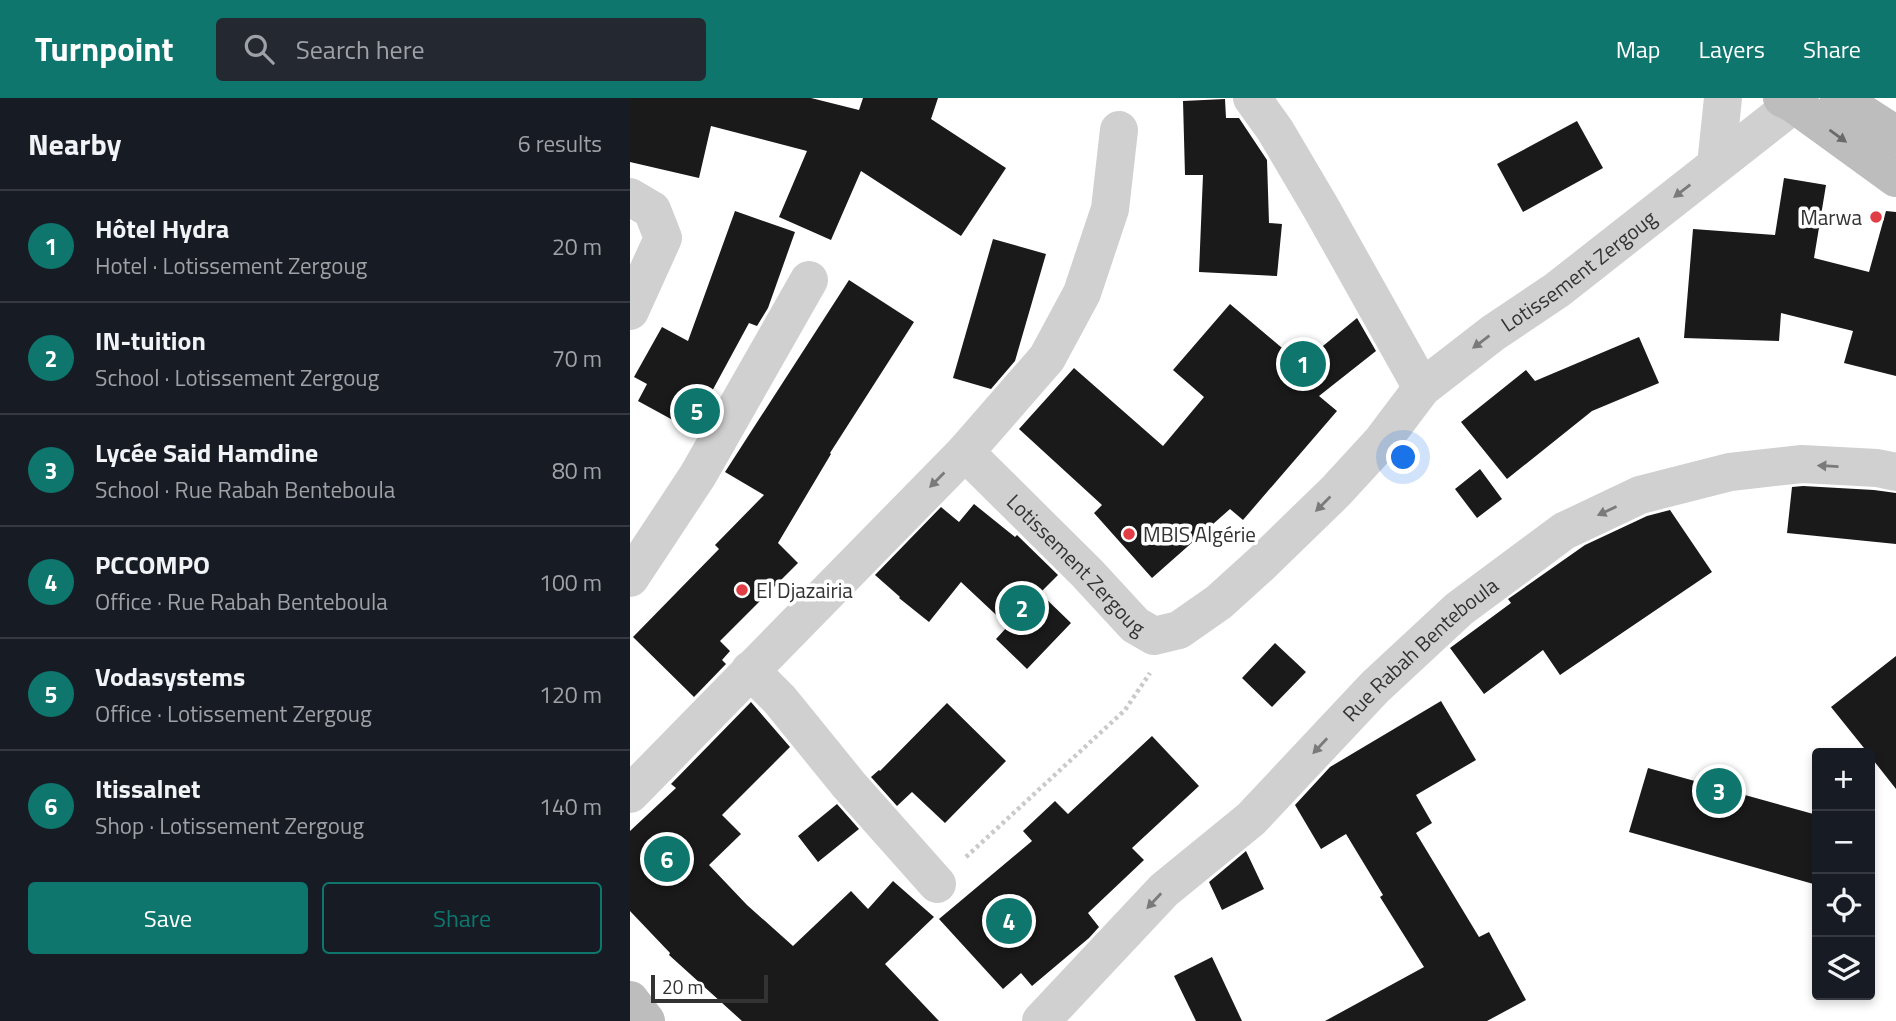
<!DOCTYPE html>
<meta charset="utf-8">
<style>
body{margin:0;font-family:"Titillium Web",sans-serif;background:#242831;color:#f1f3f6}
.controls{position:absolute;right:21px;bottom:21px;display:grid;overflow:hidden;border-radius:7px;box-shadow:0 4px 10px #0003}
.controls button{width:63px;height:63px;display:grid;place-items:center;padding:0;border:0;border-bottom:2px solid #363941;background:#171b24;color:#f1f3f6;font:35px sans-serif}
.scale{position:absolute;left:21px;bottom:18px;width:117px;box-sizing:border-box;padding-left:7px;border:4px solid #333;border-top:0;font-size:19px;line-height:24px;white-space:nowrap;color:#333;-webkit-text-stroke:5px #fff;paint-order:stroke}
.you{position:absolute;left:774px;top:360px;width:24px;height:24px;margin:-18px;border:5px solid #fff;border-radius:50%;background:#1a73e8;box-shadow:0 0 0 10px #1a73e833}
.badge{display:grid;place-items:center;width:46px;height:46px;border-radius:50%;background:#0f766e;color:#fff;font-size:23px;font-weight:700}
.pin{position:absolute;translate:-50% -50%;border:4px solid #fff;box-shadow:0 2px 7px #0006}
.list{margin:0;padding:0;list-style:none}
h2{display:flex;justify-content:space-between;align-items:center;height:91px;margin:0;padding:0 28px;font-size:30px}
h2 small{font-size:23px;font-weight:400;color:#9ea1a6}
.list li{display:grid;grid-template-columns:46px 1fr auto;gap:21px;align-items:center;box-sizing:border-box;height:112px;padding:0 28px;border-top:2px solid #363941}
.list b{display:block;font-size:26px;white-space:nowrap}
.list p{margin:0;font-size:23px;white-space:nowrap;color:#9ea1a6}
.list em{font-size:23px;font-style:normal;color:#9ea1a6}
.actions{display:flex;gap:14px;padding:21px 28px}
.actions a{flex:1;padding:16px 0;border:2px solid #0f766e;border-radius:7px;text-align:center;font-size:24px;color:#0f766e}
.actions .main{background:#0f766e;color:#fff}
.icon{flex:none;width:38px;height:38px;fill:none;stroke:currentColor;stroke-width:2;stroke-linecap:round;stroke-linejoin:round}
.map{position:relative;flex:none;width:1266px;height:923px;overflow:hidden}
header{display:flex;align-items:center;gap:42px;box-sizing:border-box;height:98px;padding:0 35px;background:#0f766e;color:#fff}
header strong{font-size:33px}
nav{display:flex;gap:38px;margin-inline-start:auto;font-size:24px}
.search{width:490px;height:63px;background:#242831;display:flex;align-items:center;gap:18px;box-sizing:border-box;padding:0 24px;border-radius:7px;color:#9ea1a6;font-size:26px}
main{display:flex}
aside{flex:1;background:#171b24}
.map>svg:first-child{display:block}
.building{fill:#1a1a1a}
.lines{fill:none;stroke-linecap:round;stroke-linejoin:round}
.path{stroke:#cacaca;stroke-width:4.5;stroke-dasharray:3.5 3.5;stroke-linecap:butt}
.street{stroke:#d0d0d0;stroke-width:38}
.secondary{stroke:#bdbdbd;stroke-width:38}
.oneway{fill:#6a6a6a}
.oneway2{fill:#7a7a7a}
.poi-dot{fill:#e03e44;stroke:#fff;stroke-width:2.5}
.labels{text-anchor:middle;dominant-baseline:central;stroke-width:7;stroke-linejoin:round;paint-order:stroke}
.poi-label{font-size:21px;fill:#333;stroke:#fff;text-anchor:start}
.street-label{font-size:21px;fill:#333;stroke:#fff}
</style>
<header>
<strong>Turnpoint</strong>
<div class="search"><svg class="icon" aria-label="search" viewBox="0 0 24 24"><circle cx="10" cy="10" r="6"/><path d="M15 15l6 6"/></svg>Search here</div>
<nav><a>Map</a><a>Layers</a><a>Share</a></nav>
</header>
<main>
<aside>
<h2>Nearby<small>6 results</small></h2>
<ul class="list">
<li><span class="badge">1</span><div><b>Hôtel Hydra</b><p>Hotel · Lotissement Zergoug</p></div><em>20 m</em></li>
<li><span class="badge">2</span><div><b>IN-tuition</b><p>School · Lotissement Zergoug</p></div><em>70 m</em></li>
<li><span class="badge">3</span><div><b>Lycée Said Hamdine</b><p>School · Rue Rabah Benteboula</p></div><em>80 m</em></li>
<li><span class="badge">4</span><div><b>PCCOMPO</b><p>Office · Rue Rabah Benteboula</p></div><em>100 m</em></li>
<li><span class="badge">5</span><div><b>Vodasystems</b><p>Office · Lotissement Zergoug</p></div><em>120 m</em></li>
<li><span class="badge">6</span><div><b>Itissalnet</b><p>Shop · Lotissement Zergoug</p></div><em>140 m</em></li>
</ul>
<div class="actions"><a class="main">Save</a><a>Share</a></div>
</aside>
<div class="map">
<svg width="1266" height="923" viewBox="0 0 1266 923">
<rect width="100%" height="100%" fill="#fff"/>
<path class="building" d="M0 0H181L229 12 233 0H308L301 21 376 70 331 138 231 73 201 142 149 119 177 53 81 28 69 80 0 64Z
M595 1 596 20H609L637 62 639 125 652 126 647 178 569 174 573 77H555L553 3Z
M947 23 973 70 893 114 867 66Z
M1154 80 1196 87 1184 160 1239 174 1256 113 1266 114V278L1214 265 1223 233 1151 215 1149 243 1054 240 1063 131 1145 137Z
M105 113 165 134 138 210 127 228 119 225 61 332 8 303 17 286 4 279 32 229 58 243Z
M363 141 416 156 385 263 361 291 323 280Z
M219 182 284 224 200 355 201 356 148 445 168 465 90 543 100 553 92 562 96 566 64 599 3 539 89 451 85 447 134 397 95 374Z
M600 206 671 266 727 220 746 253 689 298 707 313 613 422 600 411 522 480 464 415 472 407 389 331 444 270 533 348 574 299 543 272Z
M1009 239 1029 285 962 313 877 381 831 324 896 272 905 283Z
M850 371 872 401 847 420 825 391Z
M1173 388 1244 392 1266 395V446L1157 435 1162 389Z
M344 406 385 439 387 437 428 477 410 495 441 525 397 571 366 541 378 528 331 484 299 524 269 500 270 499 245 477 311 409 329 424Z
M1040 412 1082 474 930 577 913 552 854 596 820 550 881 505 878 501 955 447 1017 418Z
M645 545 676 574 642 609 612 580Z
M1266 558V691L1240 658V655H1238L1201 609Z
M811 603 846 662 786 697 802 725 786 735 849 839 859 834 896 902 857 923H695L794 869 750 799 753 797 716 736 691 751 665 707 700 669Z
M121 604 160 649 92 717 111 736 79 767 117 807 163 848 221 793 238 811 263 783 304 819 255 866 309 923H112L39 857 40 855 0 813V733L46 690 41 686Z
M317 605 376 663 315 725 282 694 267 708 241 679 249 672 250 673Z
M522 638 569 688 502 750 514 762 458 815 469 829 459 840 402 888 391 875 373 891 309 821 402 743 393 733 425 703 438 716Z
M1018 670 1187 717V787L999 734Z
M207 706 229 731 188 764 168 738Z
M616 753 634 791 592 812 579 784Z
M582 859 612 923H566L544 878Z"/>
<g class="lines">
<path class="path" d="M336 759 495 612 520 575"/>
<g class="street">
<path d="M622 0 645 32 691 110 792 290"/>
<path d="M1086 67 1093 0"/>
<path d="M0 99 22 112 33 140 0 213"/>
<path d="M335 354 417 260 452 195 480 111 489 32"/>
<path d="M0 480 68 377 179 182"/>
<path d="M120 572 150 602 219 687 307 786"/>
<path id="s1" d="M0 696 335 354 457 475 505 527 524 538 549 532 589 504 632 465 706 393 752 343 792 290 863 235 927 192 1164 6"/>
<path id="s2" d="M411 923 534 792 621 721 745 589 829 511 934 433 1010 397 1100 374 1172 366 1247 370 1266 374"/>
</g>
<path class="secondary" d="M1152 0 1164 6 1266 80
M1209 0 1266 37
M0 902 16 923"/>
</g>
<defs><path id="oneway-solid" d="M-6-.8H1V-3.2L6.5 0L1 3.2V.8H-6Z" transform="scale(1.75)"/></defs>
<use class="oneway" href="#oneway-solid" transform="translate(1208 38) rotate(36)"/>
<g class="oneway2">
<use href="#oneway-solid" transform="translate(1052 93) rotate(142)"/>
<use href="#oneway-solid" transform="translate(851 244) rotate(143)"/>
<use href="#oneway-solid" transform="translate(1198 368) rotate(-177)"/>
<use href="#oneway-solid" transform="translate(307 382) rotate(135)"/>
<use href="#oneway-solid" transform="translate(693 406) rotate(135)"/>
<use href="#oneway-solid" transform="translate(977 413) rotate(155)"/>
<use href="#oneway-solid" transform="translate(690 648) rotate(133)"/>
<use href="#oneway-solid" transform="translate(524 803) rotate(133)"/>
</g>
<g class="poi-dot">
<circle cx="1246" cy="119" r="7"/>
<circle cx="499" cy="436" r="7"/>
<circle cx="112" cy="492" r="7"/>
</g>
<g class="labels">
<g class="poi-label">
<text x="1232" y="119" text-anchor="end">Marwa</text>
<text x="513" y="436">MBIS Algérie</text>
<text x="126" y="492">El Djazairia</text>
</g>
<g class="street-label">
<text stroke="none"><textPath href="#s1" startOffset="1309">Lotissement Zergoug</textPath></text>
<text stroke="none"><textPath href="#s1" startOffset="637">Lotissement Zergoug</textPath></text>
<text stroke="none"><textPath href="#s2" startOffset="532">Rue Rabah Benteboula</textPath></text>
</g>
</g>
</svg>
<div class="controls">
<button>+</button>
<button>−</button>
<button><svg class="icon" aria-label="locate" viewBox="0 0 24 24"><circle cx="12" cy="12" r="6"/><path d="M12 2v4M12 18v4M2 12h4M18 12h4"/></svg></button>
<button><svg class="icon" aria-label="layers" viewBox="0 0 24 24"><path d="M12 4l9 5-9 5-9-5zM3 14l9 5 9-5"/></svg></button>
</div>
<div class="scale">20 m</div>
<div class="you"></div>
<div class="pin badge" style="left:673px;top:266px">1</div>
<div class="pin badge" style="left:392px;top:510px">2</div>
<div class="pin badge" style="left:1089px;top:693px">3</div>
<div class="pin badge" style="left:379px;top:823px">4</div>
<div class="pin badge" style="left:67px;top:313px">5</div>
<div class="pin badge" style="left:37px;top:761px">6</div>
</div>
</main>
